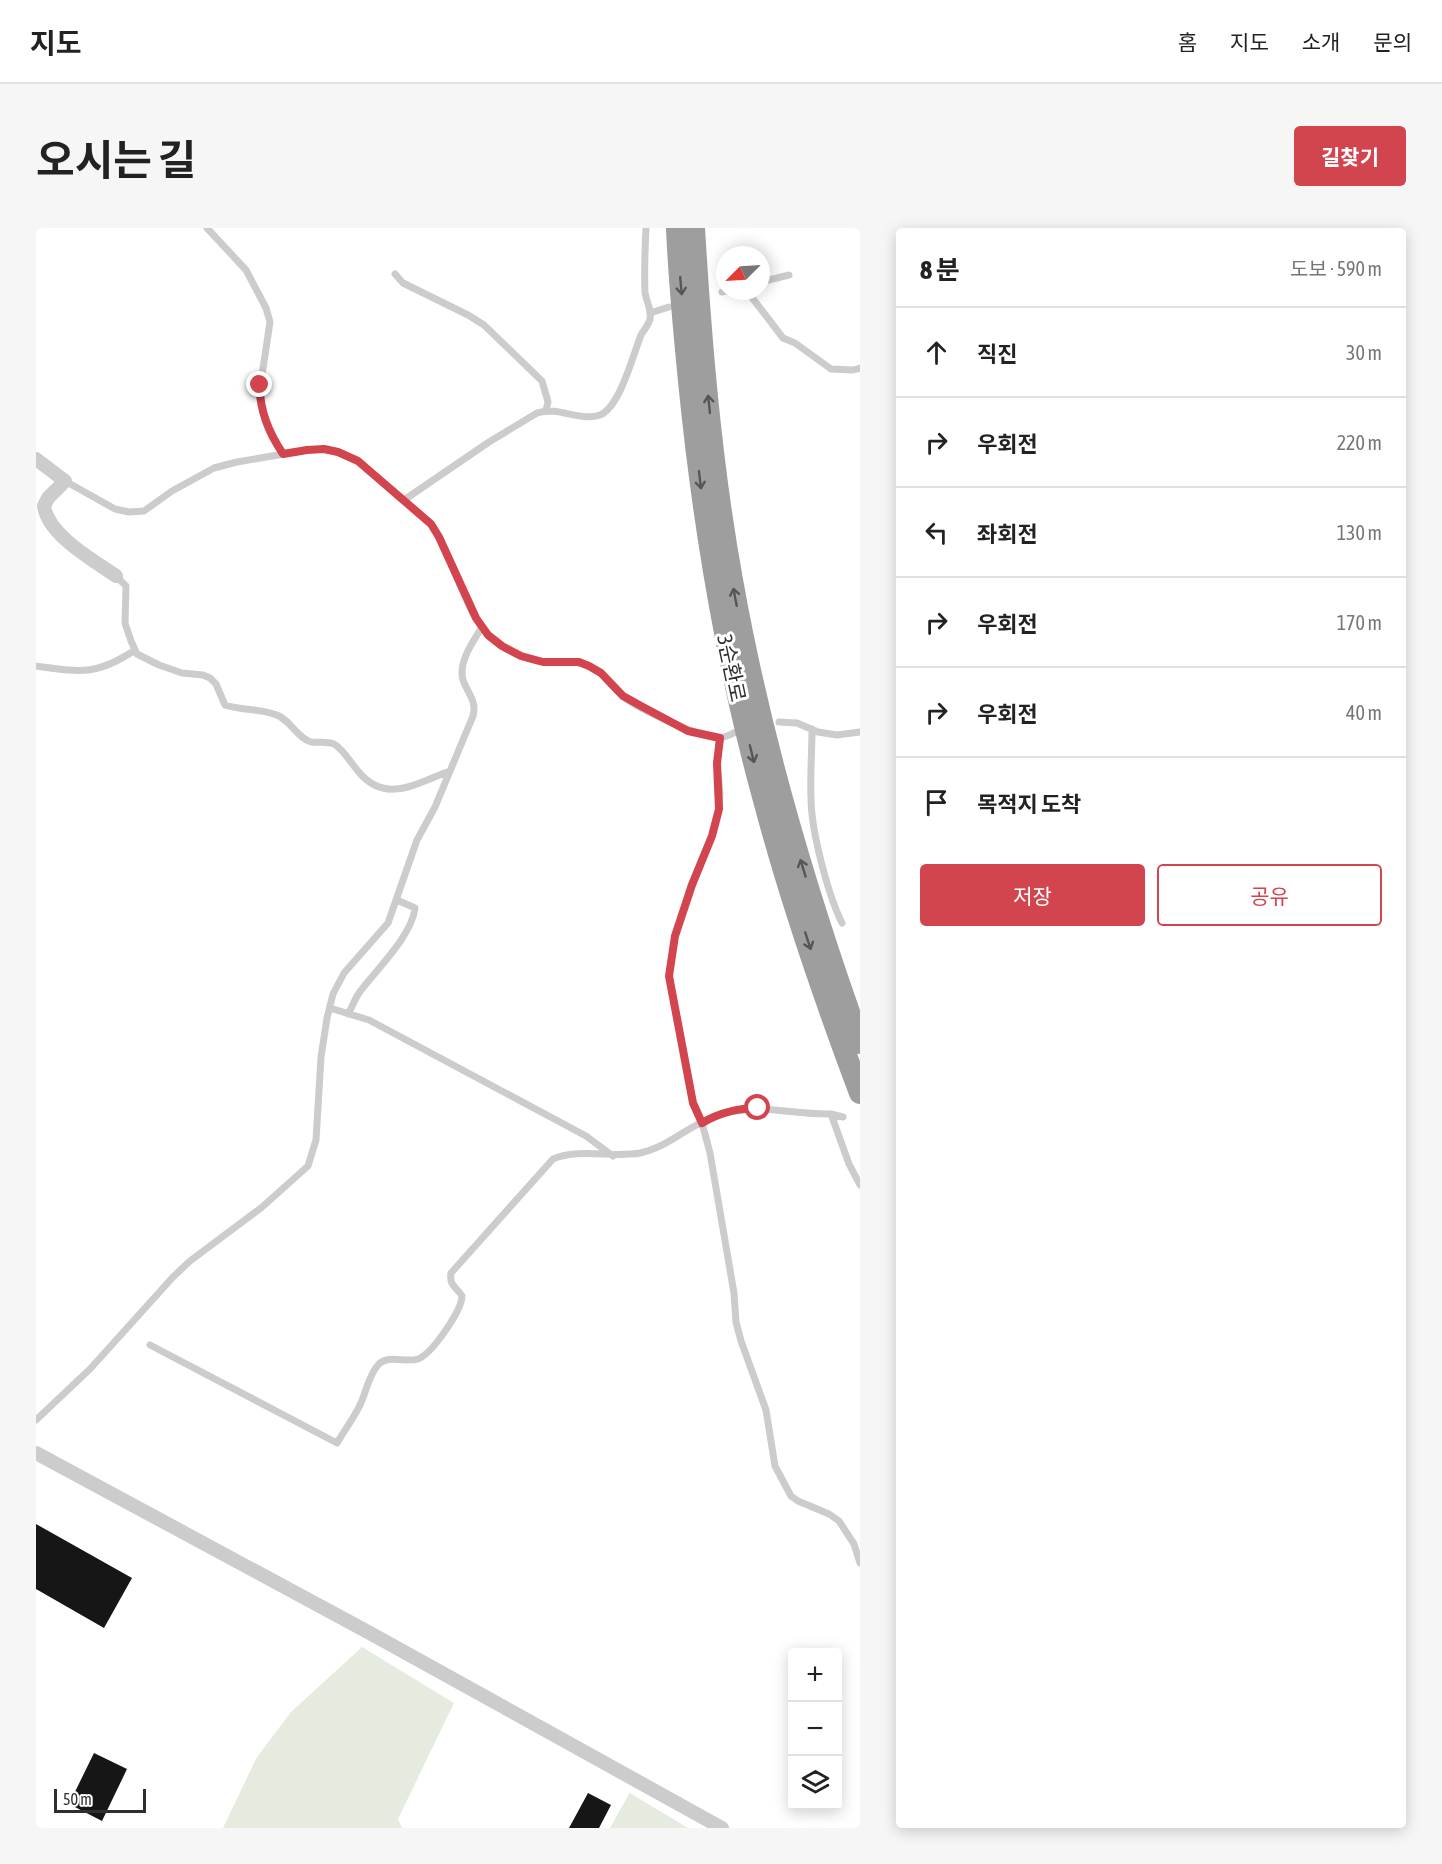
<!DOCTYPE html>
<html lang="ko">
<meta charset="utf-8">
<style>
body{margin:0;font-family:"Asap Condensed","Noto Sans KR",sans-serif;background:#f6f6f6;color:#222}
.controls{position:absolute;right:18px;bottom:18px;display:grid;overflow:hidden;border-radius:6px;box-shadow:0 3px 15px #0003}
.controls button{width:54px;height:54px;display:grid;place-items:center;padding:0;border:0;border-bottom:2px solid #e0e0e0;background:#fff;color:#222;font:30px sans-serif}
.compass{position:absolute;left:680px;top:18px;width:54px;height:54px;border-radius:50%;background:#fff;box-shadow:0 3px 15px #0003;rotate:246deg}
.scale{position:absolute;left:18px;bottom:15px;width:92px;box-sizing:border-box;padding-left:6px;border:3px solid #2f2f2f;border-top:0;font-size:16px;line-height:21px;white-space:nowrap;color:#2f2f2f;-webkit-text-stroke:4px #fff;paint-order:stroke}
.stop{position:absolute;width:18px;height:18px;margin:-14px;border:4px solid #d3454e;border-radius:50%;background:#fff}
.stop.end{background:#d3454e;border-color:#fff;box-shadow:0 2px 6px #0008}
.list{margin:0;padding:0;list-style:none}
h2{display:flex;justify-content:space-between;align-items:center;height:78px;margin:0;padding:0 24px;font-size:26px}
h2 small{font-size:20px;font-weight:400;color:#767676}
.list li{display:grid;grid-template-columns:39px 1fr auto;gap:18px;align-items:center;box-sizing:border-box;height:90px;padding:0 24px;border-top:2px solid #e0e0e0}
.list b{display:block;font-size:22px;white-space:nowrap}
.list em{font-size:20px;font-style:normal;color:#767676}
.actions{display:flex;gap:12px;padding:18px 24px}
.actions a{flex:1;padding:14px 0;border:2px solid #d3454e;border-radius:6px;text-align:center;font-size:21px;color:#d3454e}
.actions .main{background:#d3454e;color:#fff}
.icon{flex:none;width:33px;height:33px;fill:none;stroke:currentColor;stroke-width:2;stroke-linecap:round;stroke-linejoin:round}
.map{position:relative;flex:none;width:824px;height:1600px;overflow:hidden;border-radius:6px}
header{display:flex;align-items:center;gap:36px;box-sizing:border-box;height:84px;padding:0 30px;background:#fff;border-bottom:2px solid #e0e0e0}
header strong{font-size:28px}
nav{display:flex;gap:33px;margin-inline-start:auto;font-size:21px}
.intro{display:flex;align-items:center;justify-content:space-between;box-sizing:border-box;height:144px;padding:0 36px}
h1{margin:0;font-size:42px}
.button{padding:15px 27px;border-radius:6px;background:#d3454e;color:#fff;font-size:21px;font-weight:700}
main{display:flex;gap:36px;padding:0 36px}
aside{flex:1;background:#fff;border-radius:6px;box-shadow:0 3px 15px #0003}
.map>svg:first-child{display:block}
.green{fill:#e5ebdf}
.building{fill:#161616}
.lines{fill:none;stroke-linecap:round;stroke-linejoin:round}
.service{stroke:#ccc;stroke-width:7}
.minor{stroke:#ccc;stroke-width:14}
.trunk{stroke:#9e9e9e;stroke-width:22}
.oneway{stroke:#565656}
.route{stroke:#d3454e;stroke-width:8}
.labels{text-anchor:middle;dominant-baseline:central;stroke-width:6;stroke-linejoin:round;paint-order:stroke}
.street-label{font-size:21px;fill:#2f2f2f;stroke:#fff}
</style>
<header>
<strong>지도</strong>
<nav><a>홈</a><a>지도</a><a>소개</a><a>문의</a></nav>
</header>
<div class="intro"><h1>오시는 길</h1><a class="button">길찾기</a></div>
<main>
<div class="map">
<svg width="824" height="1600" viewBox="0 0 824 1600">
<rect width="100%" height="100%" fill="#fff"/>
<path class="green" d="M326 1419 418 1475 362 1591 366 1600H187L221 1529 255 1484Z
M594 1564V1565L652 1600H574Z"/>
<path class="building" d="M0 1296 96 1350 68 1400 0 1361Z
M58 1525 91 1541 66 1593 33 1576Z
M552 1565 575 1577 563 1600H533Z"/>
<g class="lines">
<path class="service" d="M171 0 210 42 230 80 234 94 223 167 230 195 236 209 247 226
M359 46 367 55 432 87 448 97 506 153 512 174 510 182
M725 54 753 47
M711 63 747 110 759 115 795 141 817 142 824 140
M686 64 690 63
M614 85 633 79
M29 253 79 281 93 284 108 283 136 263 178 240 201 234 271 222 288 221 302 224 322 233 395 296C417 329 427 378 451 406 464 420 489 432 508 434 523 436 538 431 553 438 570 446 574 458 587 468 602 481 663 509 683 510 688 510 695 506 700 504
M368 272 453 214 501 185C522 178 545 194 564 187 584 179 597 127 605 107 608 102 613 96 614 91 616 81 610 74 609 64 608 43 609 21 610 0
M80 348 90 358 89 395 95 413 101 426 123 437 146 445 167 447 174 450 180 456 189 477C206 483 227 480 243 488 255 494 262 510 275 514 283 515 290 513 298 516 307 521 315 535 322 543 349 577 381 555 414 543
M0 438C44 444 60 448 99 422
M743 494 761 495 782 504 801 507 824 504
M776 501C776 524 774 547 775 570 775 602 792 667 806 695
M684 510 681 535 684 565 683 581 676 607 655 657 639 708 633 748 657 875 666 895 674 925 698 1065 700 1094 705 1113 730 1182 739 1238 755 1268 762 1273 793 1286 803 1293 818 1316 824 1335
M294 780 333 792 550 908 577 928
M312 786C316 779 319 771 323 765 340 742 376 708 379 680L361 672
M795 886 807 889
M114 1117 301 1215C308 1203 317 1191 323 1179 330 1166 332 1148 342 1137 352 1126 370 1135 382 1131 396 1126 426 1082 426 1068 420 1058 413 1058 415 1045L517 931C543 920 576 930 604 925 633 919 654 896 682 887 723 874 754 887 795 886L813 936 824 957
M0 1192 54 1141 137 1049 154 1033 225 980 272 938 280 912 285 829 291 790 297 766 308 745 352 695 381 612 399 579 437 488C441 473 432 466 427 452 422 434 437 414 446 399"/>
<path class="minor" d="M0 231 29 253 12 270 8 278C12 307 57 332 80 348
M0 1225 332 1404 686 1600"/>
<path class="trunk" d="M641 0C643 51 648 102 653 153 667 295 690 435 728 572 754 671 788 769 824 865
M658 0C665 117 675 236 696 352 724 510 770 665 824 815"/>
</g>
<defs><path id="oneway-shaft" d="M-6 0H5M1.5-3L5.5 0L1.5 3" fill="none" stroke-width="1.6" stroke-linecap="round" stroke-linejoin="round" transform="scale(1.5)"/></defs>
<g class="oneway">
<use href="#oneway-shaft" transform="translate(645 58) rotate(85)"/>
<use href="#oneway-shaft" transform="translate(673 176) rotate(-96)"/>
<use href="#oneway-shaft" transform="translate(664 252) rotate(83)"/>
<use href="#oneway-shaft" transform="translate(699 369) rotate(-101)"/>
<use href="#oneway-shaft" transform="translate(716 526) rotate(76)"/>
<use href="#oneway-shaft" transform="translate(767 640) rotate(-107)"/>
<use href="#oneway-shaft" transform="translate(772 713) rotate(72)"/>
</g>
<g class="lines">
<path class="route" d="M224 157C223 182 233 205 247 226L271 222 288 221 302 224 322 233 395 296 403 309 440 390 452 407 466 418 485 428 507 434H543L553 438 565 445 587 468 605 478 652 503 684 510 681 535 683 581 676 608 656 657 639 708 633 748 657 875 666 895C683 885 702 880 722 880"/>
</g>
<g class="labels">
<g class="street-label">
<text transform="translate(696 440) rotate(78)">3순환로</text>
</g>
</g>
</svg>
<div class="controls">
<button>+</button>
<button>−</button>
<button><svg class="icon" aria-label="layers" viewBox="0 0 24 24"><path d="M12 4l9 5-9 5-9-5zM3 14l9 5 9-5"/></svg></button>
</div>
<svg class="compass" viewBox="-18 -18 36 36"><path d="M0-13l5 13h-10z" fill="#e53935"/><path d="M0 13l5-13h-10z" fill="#767676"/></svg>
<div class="scale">50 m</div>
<div class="stop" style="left:722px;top:880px"></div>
<div class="stop end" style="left:224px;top:157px"></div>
</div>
<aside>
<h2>8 분<small>도보 · 590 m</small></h2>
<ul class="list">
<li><svg class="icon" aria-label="ahead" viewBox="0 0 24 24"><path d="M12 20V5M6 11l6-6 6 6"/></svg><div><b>직진</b></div><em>30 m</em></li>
<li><svg class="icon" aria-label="right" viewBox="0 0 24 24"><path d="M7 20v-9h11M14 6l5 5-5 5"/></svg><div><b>우회전</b></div><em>220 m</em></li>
<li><svg class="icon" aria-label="left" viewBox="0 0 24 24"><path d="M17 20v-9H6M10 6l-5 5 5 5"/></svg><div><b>좌회전</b></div><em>130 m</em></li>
<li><svg class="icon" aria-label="right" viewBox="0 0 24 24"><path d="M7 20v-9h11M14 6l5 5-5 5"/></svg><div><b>우회전</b></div><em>170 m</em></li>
<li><svg class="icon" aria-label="right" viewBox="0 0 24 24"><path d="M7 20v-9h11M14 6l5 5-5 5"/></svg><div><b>우회전</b></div><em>40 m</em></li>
<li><svg class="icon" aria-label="arrive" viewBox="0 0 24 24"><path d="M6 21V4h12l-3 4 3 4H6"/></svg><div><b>목적지 도착</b></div></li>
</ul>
<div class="actions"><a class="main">저장</a><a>공유</a></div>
</aside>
</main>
